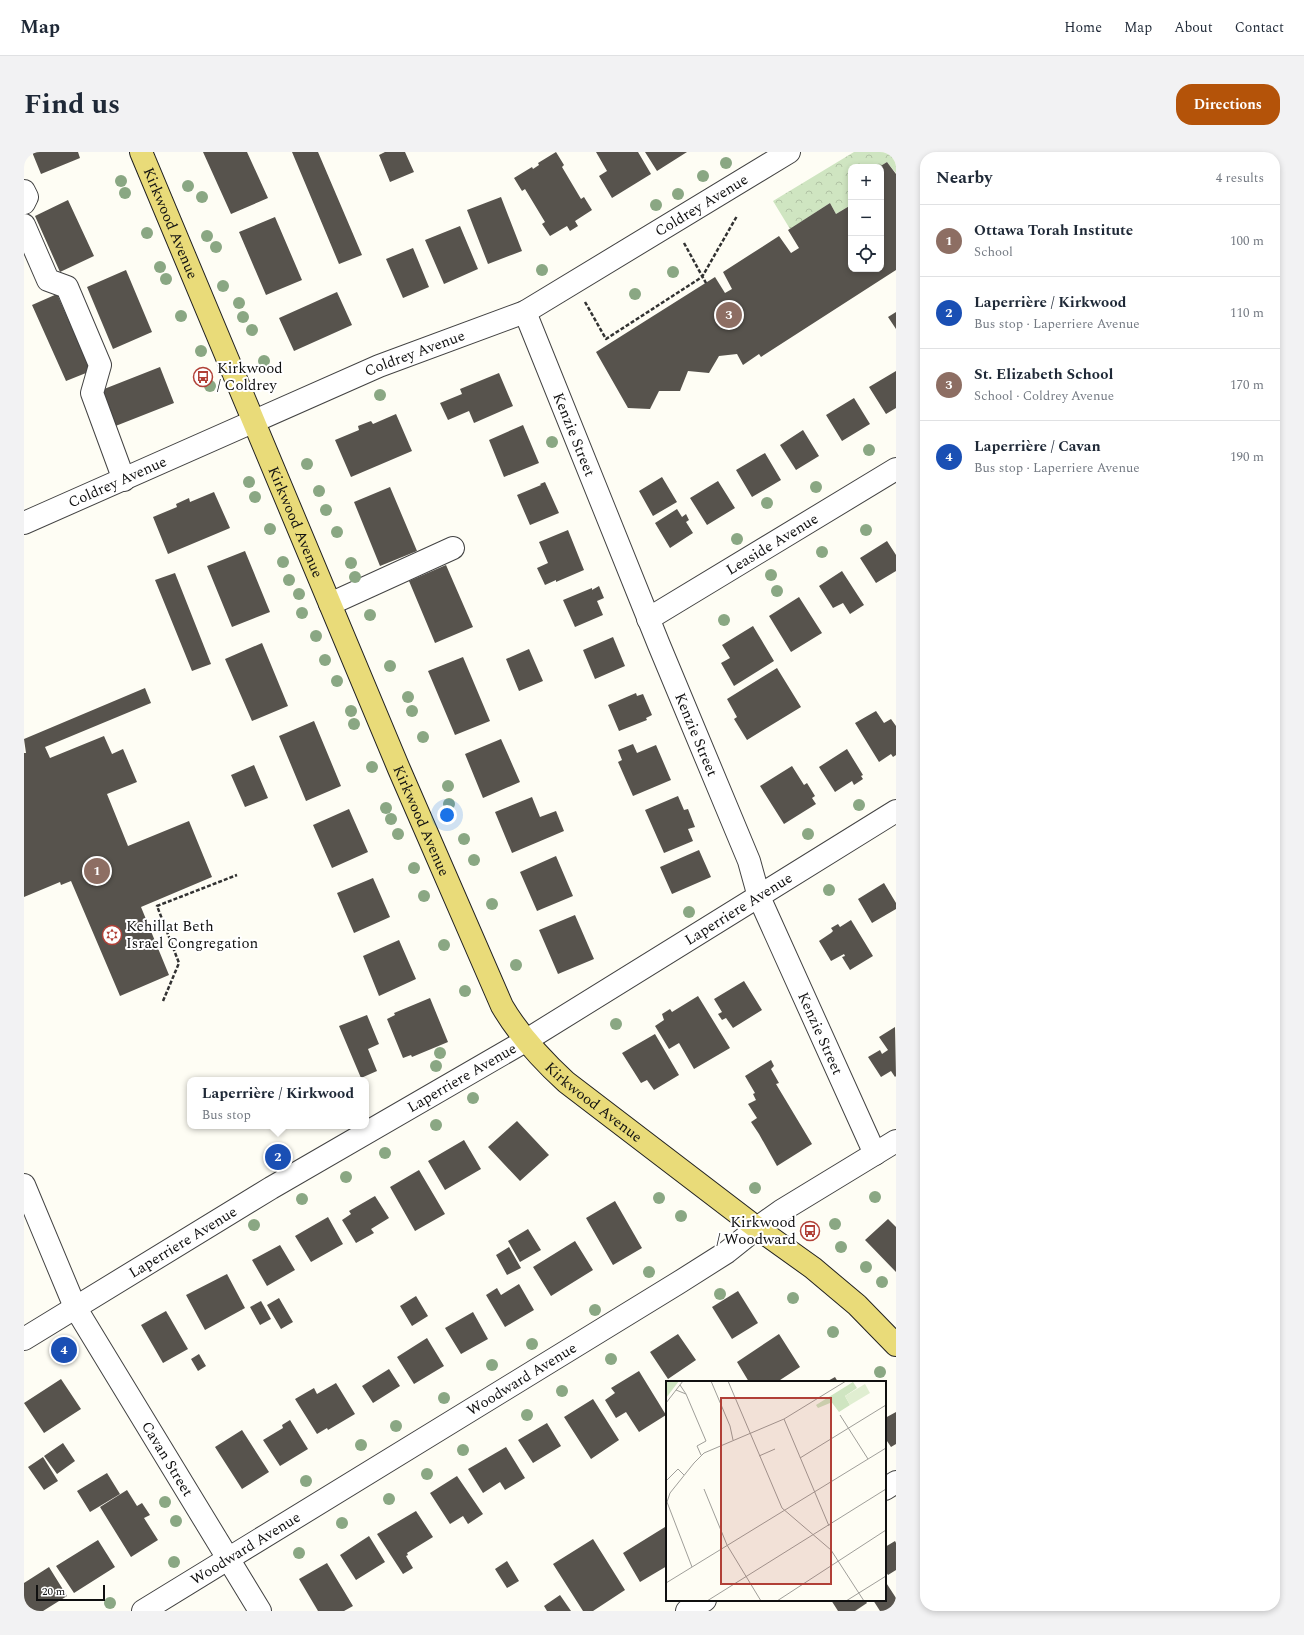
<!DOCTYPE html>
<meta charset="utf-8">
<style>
body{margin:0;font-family:Spectral,serif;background:#f2f2f3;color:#1f2937}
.controls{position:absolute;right:12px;top:12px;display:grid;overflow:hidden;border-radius:8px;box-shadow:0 2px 6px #0003}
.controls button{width:36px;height:36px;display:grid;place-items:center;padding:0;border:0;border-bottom:1px solid #e0e1e3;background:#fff;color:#1f2937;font:20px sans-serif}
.scale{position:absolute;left:12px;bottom:10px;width:69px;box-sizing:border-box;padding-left:4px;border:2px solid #101010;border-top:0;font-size:11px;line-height:14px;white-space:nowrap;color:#101010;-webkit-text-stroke:3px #fff;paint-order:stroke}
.you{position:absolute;left:423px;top:663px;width:14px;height:14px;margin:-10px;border:3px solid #fff;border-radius:50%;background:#1a73e8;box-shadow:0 0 0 6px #1a73e833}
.badge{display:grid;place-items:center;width:26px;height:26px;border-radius:50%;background:#b45309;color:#fff;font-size:13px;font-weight:700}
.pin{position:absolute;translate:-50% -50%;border:2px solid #fff;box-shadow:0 1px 4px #0006}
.popup{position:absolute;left:163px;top:925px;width:182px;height:52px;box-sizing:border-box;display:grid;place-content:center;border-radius:8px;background:#fff;filter:drop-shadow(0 1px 3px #0005);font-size:13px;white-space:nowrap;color:#747a83}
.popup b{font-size:15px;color:#1f2937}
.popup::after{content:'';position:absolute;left:50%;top:100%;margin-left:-8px;border:8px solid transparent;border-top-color:#fff}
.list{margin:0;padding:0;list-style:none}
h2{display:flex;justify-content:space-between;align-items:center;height:52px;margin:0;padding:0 16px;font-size:17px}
h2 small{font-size:13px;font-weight:400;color:#747a83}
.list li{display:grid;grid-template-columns:26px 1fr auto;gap:12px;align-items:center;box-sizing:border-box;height:72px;padding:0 16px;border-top:1px solid #e0e1e3}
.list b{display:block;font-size:15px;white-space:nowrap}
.list p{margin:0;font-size:13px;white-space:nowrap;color:#747a83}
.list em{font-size:13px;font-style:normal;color:#747a83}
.icon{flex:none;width:22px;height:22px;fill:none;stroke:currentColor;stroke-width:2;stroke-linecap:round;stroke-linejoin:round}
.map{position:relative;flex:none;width:872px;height:1459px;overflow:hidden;border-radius:16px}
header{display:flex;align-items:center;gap:24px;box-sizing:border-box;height:56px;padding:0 20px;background:#fff;border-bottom:1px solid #e0e1e3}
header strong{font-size:19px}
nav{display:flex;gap:22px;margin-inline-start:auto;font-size:14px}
.intro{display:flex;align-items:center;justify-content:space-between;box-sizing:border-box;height:96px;padding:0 24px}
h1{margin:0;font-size:28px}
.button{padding:10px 18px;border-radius:16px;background:#b45309;color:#fff;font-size:14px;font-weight:700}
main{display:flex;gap:24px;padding:0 24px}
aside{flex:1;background:#fff;border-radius:16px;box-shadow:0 2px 6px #0003}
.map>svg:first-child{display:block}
.park{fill:url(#park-crowns)}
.building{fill:#57534d}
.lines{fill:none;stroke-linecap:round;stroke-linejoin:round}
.minor-casing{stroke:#434343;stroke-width:24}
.major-casing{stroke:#212121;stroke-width:24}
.path{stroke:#323232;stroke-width:2.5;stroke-dasharray:4 2;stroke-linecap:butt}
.minor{stroke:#fff;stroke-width:22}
.major{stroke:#e9db79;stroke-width:22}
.tree{fill:#8aa783}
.labels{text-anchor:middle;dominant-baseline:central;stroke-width:4;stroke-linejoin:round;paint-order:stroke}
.street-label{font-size:15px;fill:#101010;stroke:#fff}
.poi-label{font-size:15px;fill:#101010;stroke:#fff;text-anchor:start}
.inset-road{fill:none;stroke:#9f9e99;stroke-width:1}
.view{fill:#b14037;fill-opacity:0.15;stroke:#b14037;stroke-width:2}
.inset-edge{fill:none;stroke:#101010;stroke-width:2}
</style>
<header>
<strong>Map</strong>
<nav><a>Home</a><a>Map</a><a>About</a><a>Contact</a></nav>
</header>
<div class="intro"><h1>Find us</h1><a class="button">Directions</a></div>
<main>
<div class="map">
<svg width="872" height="1459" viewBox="0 0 872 1459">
<defs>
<pattern id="park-crowns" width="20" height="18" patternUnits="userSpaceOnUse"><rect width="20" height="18" fill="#cfe5c1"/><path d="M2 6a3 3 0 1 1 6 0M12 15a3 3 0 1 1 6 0" fill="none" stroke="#b1c3a5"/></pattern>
</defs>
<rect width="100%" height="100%" fill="#fefdf4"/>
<path class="park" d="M830 0H872V21L863 10 855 15H827V53L812 62 806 51 766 77 749 49Z"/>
<path class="building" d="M8 0H54L56 6 17 22Z
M179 0H223L244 46 207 62Z
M268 0H294L338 103 315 112Z
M361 0H381L390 20 366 30 355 3Z
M532 0 540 13 538 15 557 47 560 45 568 58 551 69 554 74 546 79 543 74 526 84 518 72 521 70 501 37 498 39 490 26 508 15 509 17 515 13 514 11Z
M572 0H614L627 22 588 46 575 24 583 19Z
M621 0H663L633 19Z
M863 10 872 22V118L737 205 735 202 719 213 713 202 695 204 685 221 664 219 656 239H635L626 257 604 256 572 200 691 125 701 141 708 137 699 120 755 84 767 101 775 96 764 78 806 51 812 62 827 53V117H857V35L860 33 857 28V15H855Z
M477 45 498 99 464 112 443 58Z
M44 48 70 104 36 120 11 64Z
M251 65 278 128 242 143 215 80Z
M436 74 454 117 420 132 401 88Z
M389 96 405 135 379 146 362 107Z
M102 118 128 180 89 197 63 135Z
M313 140 328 173 270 199 255 166Z
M33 142 67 219 42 229 8 153Z
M872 160V177L864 165Z
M136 215 150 251 89 275 75 239Z
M872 219V256L862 262 845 235Z
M475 221 489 254 450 271 445 259 424 268 416 251 438 242 436 237Z
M830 246 846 272 818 289 802 263Z
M372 262 388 299 327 325 311 288 335 278 334 274 347 269 349 272Z
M499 273 515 311 480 325 465 288Z
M779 278 795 304 772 318 756 293Z
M741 301 757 328 728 345 712 318Z
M638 325 653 350 629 364 615 339Z
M694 329 711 356 683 373 666 346Z
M521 330 535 361 506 373 493 343 517 333 516 332Z
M366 335 393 399 356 414 330 350Z
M190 340 206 376 144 402 129 365 153 355 152 352 165 346 166 350Z
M653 357 658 365 662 362 665 368 662 370 669 381 646 396 631 371Z
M544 378 560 418 532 430V428L521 433 513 416 524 411 515 390Z
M863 389 872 403V419L852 431 836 406Z
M221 399 246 460 208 475 183 414Z
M422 413 449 475 411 491 385 429Z
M818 419 840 453 826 462 819 451 809 456 795 434Z
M151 421 187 512 168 519 131 428Z
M575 434 580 446 573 449 579 463 551 475 539 448 568 436V438Z
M775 445 798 481 767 500 745 464Z
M729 474 750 509 710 534 697 511 706 506 698 493Z
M589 485 601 514 571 527 559 498Z
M238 491 264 554 228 569 201 507Z
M505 497 519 529 495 539 482 507Z
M439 505 466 569 431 583 404 519Z
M753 516 777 555 723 588 710 567 713 565 703 547Z
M121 536 127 551 21 595 26 606 80 584 88 602 99 597 113 630 83 642 104 694 165 669 188 725 117 755 145 823 96 844 47 729 37 733 36 730 0 745V601H2L0 587Z
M612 541 613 544 619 542 628 563 622 566 623 568 595 579 584 553Z
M852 559 860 571 867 567 872 574V603L869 605 867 602 855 610 831 571Z
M290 569 317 634 282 649 255 584Z
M477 587 496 630 459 646 441 602Z
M609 592 613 601 632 593 647 628 609 644 594 610 598 608 594 598Z
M823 597 839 623 837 624 839 627 830 633 828 629 811 640 795 615Z
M230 613 244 646 221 655 207 623Z
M768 614 780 633 783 631 791 644 788 646 792 652 760 672 736 634Z
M654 644 660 658 664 657 671 675 664 677 669 689 640 701 621 658Z
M508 645 516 665 532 659 540 679 488 701 471 660Z
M325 657 344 700 308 716 289 673Z
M675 698 687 725 648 742 636 715Z
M532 704 549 744 513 759 496 720Z
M349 726 366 765 330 781 313 741Z
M860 731 872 751V757L848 771 834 747Z
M551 763 570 807 534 822 515 778Z
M827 768 849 804 826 818 818 805 821 804 820 802 807 809 795 789 807 781 809 779 807 776 814 772 816 775Z
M375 788 392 827 355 844 339 804Z
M720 829 738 858 709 876 702 866 698 868 694 862 698 860 690 847Z
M674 844 706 896 670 917 655 891 645 897 631 874 640 868 638 862 646 857 648 860Z
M406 846 424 890 388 905 387 903 379 906 363 867 371 863 370 861Z
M343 863 355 892 344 897 353 919 337 926 315 874Z
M871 875 872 924 871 925 867 919 857 925 844 905 856 898 858 902 864 898 855 885Z
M631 882 655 923 630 938 623 928 617 931 598 901Z
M747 908 750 914 747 917 755 931 752 932 788 992 753 1014 735 982 727 970 733 966 724 952 732 948 729 942 731 941 721 924Z
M493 969 525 1003 496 1029 464 995Z
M440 988 457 1017 421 1038 404 1009Z
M395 1018 421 1062 391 1079 366 1035Z
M351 1044 365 1066 347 1077 350 1081 332 1091 318 1068 327 1062 325 1059Z
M591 1049 618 1096 589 1113 562 1066Z
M304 1065 319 1092 287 1110 271 1084Z
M864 1067 872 1075V1120L841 1088Z
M504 1077 517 1098 496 1110 484 1089Z
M551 1089 569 1118 527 1144 509 1115Z
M256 1093 271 1118 243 1134 228 1108Z
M485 1095 497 1116 483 1123 472 1103Z
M203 1122 221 1156 181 1178 162 1143Z
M495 1132 510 1158 481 1175 462 1143 473 1136 477 1143Z
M714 1139 734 1171 708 1187 688 1155Z
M392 1144 404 1164 388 1174 376 1154Z
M255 1146 269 1170 257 1177 243 1153Z
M237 1149 247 1167 236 1173 226 1155Z
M142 1159 164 1197 139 1211 117 1173Z
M449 1160 464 1187 437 1202 421 1176Z
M654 1182 672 1208 644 1227 626 1200Z
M755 1182 776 1215 753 1230H725L713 1210Z
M403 1186 420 1214 390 1232 373 1205Z
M175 1202 182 1214 174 1219 167 1207Z
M365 1217 376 1234 349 1251 338 1234Z
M615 1219 642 1263 615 1280 602 1260 592 1266 581 1248 591 1241 587 1236Z
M811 1225 814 1230H802Z
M37 1227 57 1257 20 1281 0 1251Z
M312 1231 331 1262 304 1278 303 1276 293 1282 271 1247 290 1236 293 1242Z
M569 1247 595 1288 567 1307 540 1265Z
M872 1260V1292L867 1295 861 1286V1266Z
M266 1268 284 1297 256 1314 239 1288 259 1276 258 1273Z
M523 1271 537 1294 509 1311 494 1288Z
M218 1278 245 1320 218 1337 191 1295Z
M39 1291 51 1309 33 1322 20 1304Z
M482 1295 501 1326 481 1338 476 1330 459 1341 444 1317Z
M19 1305 34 1329 20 1338 4 1315Z
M83 1321 96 1342 66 1360 53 1339Z
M433 1324 459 1362 444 1372 439 1364 426 1372 406 1341Z
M103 1338 113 1354 118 1351 126 1363 120 1366 134 1388 107 1405 76 1355Z
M392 1359 409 1385 383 1401 384 1403 382 1404 389 1416 379 1422 353 1382Z
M641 1375 643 1378V1414L616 1430 599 1401Z
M345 1384 361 1410 332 1428 316 1403Z
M569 1387 601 1438 569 1459H559L529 1412Z
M74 1388 91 1415 50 1441 32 1414Z
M871 1389 872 1391V1418L864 1423 861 1419V1395Z
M483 1409 495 1429 483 1436 471 1417Z
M303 1411 329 1454 320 1459H294L275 1427Z
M25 1415 43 1444 19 1459H0V1431Z
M861 1429 872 1446V1455L865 1459H856L849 1448H861Z
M536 1443 547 1459H523L520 1454Z
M807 1448H841L843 1451 831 1459H814Z"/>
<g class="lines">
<defs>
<g id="minor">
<path d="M0 39 3 45 0 51"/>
<path d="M0 73 24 128 43 135 76 213 68 241 100 328"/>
<path id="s1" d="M501 160 635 493 725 709 735 745 851 1002"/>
<path id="s2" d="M0 371 355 214 501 160 765 0"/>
<path d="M306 452 429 396"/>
<path id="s3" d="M624 467 872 317"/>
<path id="s4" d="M0 1033 51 1155 236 1459"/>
<path id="s5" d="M0 1187 247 1036 501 889 872 659"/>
<path d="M861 1337 872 1330"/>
<path id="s6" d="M119 1459 654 1131 703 1100 733 1076 757 1059 872 989"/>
<path d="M663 1459 681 1448"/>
</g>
<g id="major">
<path id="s7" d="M117 0 375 617 478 854C495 883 517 907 542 930L733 1076 789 1116 833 1153 872 1193"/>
</g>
</defs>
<use href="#minor" class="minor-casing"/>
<use href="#major" class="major-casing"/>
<path class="path" d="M660 91 682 131
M561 150 582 187 678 125 713 64
M139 849 155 811 133 754 213 723"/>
<use href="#minor" class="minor"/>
<use href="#major" class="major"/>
</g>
<g class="tree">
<circle cx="702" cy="11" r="6"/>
<circle cx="679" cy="24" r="6"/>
<circle cx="97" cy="29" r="6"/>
<circle cx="164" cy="34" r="6"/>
<circle cx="101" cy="41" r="6"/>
<circle cx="654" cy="42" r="6"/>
<circle cx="178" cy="45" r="6"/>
<circle cx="632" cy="53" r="6"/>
<circle cx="123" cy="81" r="6"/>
<circle cx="183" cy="84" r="6"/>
<circle cx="192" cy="95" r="6"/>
<circle cx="136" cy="115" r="6"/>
<circle cx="518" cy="118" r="6"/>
<circle cx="649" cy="120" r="6"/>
<circle cx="142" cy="127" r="6"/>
<circle cx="199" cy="134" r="6"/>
<circle cx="611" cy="142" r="6"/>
<circle cx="215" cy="151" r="6"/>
<circle cx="157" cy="164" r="6"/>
<circle cx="219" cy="165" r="6"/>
<circle cx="228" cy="178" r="6"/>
<circle cx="177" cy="199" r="6"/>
<circle cx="240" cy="209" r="6"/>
<circle cx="186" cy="234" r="6"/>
<circle cx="356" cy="243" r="6"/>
<circle cx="528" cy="290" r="6"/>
<circle cx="845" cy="298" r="6"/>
<circle cx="283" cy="312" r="6"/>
<circle cx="225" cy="330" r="6"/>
<circle cx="792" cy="335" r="6"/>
<circle cx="295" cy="339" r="6"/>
<circle cx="231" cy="345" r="6"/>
<circle cx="743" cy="351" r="6"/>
<circle cx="302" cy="358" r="6"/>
<circle cx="246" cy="377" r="6"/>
<circle cx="842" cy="378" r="6"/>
<circle cx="313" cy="380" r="6"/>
<circle cx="713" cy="387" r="6"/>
<circle cx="798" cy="400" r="6"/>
<circle cx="259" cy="410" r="6"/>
<circle cx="327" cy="411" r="6"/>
<circle cx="747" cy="423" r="6"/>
<circle cx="331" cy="425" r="6"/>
<circle cx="265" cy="428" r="6"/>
<circle cx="753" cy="439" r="6"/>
<circle cx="275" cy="442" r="6"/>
<circle cx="278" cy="461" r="6"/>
<circle cx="346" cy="463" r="6"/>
<circle cx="700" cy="468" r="6"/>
<circle cx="292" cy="484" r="6"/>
<circle cx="301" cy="508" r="6"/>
<circle cx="366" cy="514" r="6"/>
<circle cx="313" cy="529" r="6"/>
<circle cx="384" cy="545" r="6"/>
<circle cx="327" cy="559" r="6"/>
<circle cx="388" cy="559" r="6"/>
<circle cx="330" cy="572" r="6"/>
<circle cx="399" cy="585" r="6"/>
<circle cx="348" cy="615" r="6"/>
<circle cx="424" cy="634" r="6"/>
<circle cx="425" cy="652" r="6"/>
<circle cx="835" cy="653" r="6"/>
<circle cx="362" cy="656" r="6"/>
<circle cx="367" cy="667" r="6"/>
<circle cx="374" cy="682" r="6"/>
<circle cx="784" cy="682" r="6"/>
<circle cx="440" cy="687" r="6"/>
<circle cx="450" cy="708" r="6"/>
<circle cx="390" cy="716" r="6"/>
<circle cx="805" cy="738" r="6"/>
<circle cx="400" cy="744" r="6"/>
<circle cx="468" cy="752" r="6"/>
<circle cx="665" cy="760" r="6"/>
<circle cx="420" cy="793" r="6"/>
<circle cx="492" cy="813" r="6"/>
<circle cx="441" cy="839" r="6"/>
<circle cx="592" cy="872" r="6"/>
<circle cx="416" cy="901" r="6"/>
<circle cx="412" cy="914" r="6"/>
<circle cx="449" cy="946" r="6"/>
<circle cx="412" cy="973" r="6"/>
<circle cx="361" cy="1001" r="6"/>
<circle cx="322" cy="1025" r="6"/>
<circle cx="731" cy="1036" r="6"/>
<circle cx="851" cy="1045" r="6"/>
<circle cx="635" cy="1046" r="6"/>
<circle cx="278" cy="1047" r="6"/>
<circle cx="657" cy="1064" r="6"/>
<circle cx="811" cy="1072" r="6"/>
<circle cx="230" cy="1073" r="6"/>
<circle cx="817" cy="1095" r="6"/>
<circle cx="842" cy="1115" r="6"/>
<circle cx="625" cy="1120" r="6"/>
<circle cx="858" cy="1130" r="6"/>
<circle cx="696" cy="1142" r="6"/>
<circle cx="769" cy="1146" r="6"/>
<circle cx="571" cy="1158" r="6"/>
<circle cx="809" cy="1180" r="6"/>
<circle cx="508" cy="1192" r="6"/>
<circle cx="587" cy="1207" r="6"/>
<circle cx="468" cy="1213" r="6"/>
<circle cx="856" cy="1220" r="6"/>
<circle cx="538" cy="1239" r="6"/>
<circle cx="420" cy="1246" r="6"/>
<circle cx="503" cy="1263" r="6"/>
<circle cx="372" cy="1274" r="6"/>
<circle cx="337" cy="1293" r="6"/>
<circle cx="439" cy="1298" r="6"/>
<circle cx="403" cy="1322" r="6"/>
<circle cx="282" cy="1329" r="6"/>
<circle cx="365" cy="1347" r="6"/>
<circle cx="141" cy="1350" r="6"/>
<circle cx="152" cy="1369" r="6"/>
<circle cx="318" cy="1371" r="6"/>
<circle cx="275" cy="1401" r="6"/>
<circle cx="150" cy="1410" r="6"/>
<circle cx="86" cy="1451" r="6"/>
</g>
<defs>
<symbol id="bus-ring" viewBox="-11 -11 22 22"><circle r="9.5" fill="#fff" stroke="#b14037" stroke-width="1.5"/><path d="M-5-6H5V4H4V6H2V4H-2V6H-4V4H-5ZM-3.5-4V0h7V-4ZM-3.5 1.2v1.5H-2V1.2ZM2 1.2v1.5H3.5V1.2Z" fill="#b14037"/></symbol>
<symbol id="synagogue-ring" viewBox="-11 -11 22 22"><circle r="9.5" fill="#fff" stroke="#b14037" stroke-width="1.5"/><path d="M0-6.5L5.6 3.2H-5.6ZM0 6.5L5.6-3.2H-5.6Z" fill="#b14037"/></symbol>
</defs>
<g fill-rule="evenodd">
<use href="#bus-ring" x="168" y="214" width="22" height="22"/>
<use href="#synagogue-ring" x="77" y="772" width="22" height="22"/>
<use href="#bus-ring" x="775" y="1068" width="22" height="22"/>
</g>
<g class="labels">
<g class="street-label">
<text stroke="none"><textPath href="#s2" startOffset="750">Coldrey Avenue</textPath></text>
<text stroke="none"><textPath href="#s7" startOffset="77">Kirkwood Avenue</textPath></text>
<text stroke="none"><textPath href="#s2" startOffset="426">Coldrey Avenue</textPath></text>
<text stroke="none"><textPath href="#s1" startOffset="132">Kenzie Street</textPath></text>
<text stroke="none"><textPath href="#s2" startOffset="102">Coldrey Avenue</textPath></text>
<text stroke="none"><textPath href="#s7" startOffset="401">Kirkwood Avenue</textPath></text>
<text stroke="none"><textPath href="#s3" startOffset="145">Leaside Avenue</textPath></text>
<text stroke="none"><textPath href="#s1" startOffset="456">Kenzie Street</textPath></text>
<text stroke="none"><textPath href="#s7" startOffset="725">Kirkwood Avenue</textPath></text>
<text stroke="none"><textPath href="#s5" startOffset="834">Laperriere Avenue</textPath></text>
<text stroke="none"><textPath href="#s1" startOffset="780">Kenzie Street</textPath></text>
<text stroke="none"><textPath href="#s5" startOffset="510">Laperriere Avenue</textPath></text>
<text stroke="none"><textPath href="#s7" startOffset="1061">Kirkwood Avenue</textPath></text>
<text stroke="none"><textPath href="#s5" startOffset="186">Laperriere Avenue</textPath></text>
<text stroke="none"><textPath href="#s6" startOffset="444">Woodward Avenue</textPath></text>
<text stroke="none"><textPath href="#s4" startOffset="310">Cavan Street</textPath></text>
<text stroke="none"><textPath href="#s6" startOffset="120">Woodward Avenue</textPath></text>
</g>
<g class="poi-label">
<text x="193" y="216">Kirkwood<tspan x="193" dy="17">/ Coldrey</tspan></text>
<text x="102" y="774">Kehillat Beth<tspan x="102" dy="17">Israel Congregation</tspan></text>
<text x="772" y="1070" text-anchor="end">Kirkwood<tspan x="772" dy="17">/ Woodward</tspan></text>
</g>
</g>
<g transform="translate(642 1229)">
<rect width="220" height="220" fill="#fefdf4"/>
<path d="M1 0H13L0 17V2Z" fill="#cfe5c1"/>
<path d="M187 1 191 7 179 15 184 24 173 31 164 19V22L152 27 150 24Z" fill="#cfe5c1"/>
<path d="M199 3 204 12 184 24 179 15Z" fill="#e0eed1"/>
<path class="inset-road" d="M45 0 64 45 67 59M62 0 116 127 165 169 198 220M10 9 20 13 14 4M20 13 40 60 31 65 35 74M0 22 17 0M174 34 202 78M118 38 163 145M93 75 109 68M134 77 220 24M0 100 12 88 18 94M38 108 61 164 95 220M26 186 1 121 4 112 28 82 38 72 118 38 180 0M0 202 220 67M41 220 220 108M111 220 220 149M180 220 220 195"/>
<path class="view" d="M55 17H165V203H55Z"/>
<rect width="220" height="220" class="inset-edge"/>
</g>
</svg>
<div class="controls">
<button>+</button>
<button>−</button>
<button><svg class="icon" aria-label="locate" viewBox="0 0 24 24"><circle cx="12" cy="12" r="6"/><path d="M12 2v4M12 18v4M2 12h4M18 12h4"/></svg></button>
</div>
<div class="scale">20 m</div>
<div class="you"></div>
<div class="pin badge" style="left:73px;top:719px;background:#8d6e63">1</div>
<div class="pin badge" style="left:254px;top:1005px;background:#1a4fb4">2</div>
<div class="popup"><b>Laperrière / Kirkwood</b>Bus stop</div>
<div class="pin badge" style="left:705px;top:163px;background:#8d6e63">3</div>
<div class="pin badge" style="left:40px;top:1198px;background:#1a4fb4">4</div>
</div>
<aside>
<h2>Nearby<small>4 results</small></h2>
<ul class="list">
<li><span class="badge" style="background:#8d6e63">1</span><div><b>Ottawa Torah Institute</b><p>School</p></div><em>100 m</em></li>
<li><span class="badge" style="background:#1a4fb4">2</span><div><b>Laperrière / Kirkwood</b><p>Bus stop · Laperriere Avenue</p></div><em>110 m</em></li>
<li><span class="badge" style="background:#8d6e63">3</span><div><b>St. Elizabeth School</b><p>School · Coldrey Avenue</p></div><em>170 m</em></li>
<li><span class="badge" style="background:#1a4fb4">4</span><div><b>Laperrière / Cavan</b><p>Bus stop · Laperriere Avenue</p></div><em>190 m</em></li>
</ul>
</aside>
</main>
